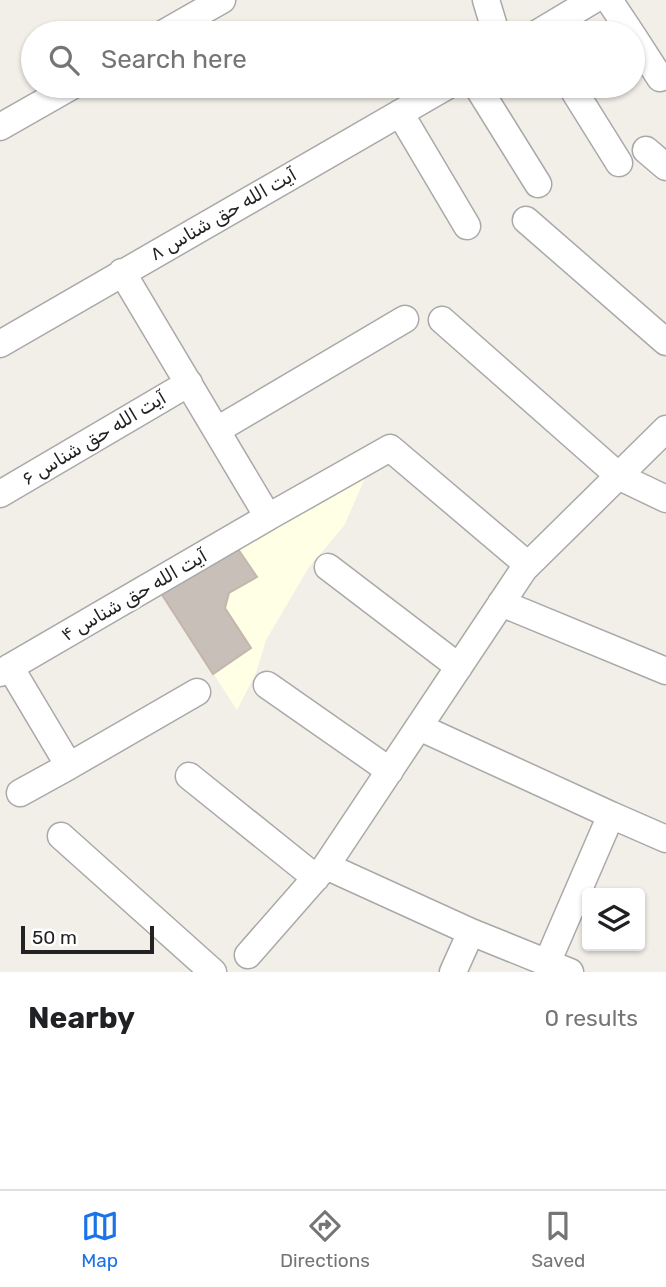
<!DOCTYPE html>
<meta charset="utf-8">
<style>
body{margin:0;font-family:Rubik,Cairo,sans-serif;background:#f6f6f6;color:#202124}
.controls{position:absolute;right:21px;bottom:21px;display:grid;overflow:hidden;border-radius:7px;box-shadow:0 2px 5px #0004}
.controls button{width:63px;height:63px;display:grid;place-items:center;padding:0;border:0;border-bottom:2px solid #e0e0e0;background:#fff;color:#202124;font:35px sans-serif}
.scale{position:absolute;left:21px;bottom:18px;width:133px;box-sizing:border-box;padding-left:7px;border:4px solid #222;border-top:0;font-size:19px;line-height:24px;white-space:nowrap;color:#222;-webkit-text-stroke:5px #fff;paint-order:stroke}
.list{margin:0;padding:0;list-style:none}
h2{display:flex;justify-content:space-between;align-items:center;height:91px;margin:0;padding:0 28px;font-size:30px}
h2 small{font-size:23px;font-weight:400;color:#757577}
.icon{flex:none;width:38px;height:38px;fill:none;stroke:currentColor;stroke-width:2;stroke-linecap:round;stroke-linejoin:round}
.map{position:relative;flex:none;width:666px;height:972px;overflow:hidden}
.search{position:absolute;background:#fff;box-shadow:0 2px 5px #0004;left:21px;right:21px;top:21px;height:77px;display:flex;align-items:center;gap:18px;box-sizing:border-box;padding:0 24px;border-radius:38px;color:#757577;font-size:26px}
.sheet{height:217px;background:#fff}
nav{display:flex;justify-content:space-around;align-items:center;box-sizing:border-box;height:98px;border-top:2px solid #e0e0e0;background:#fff;font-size:19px;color:#757577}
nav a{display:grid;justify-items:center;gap:4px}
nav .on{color:#1a73e8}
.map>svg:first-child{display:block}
.education{fill:#ffffe5}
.building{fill:#c7bfb8;stroke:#c4b6ab;stroke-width:2}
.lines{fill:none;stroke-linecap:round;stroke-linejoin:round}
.minor-casing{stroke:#a9a9a9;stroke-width:29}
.minor{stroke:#fff;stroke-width:26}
.labels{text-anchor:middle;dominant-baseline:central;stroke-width:5;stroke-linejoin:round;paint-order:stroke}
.street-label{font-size:19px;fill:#222;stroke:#fff}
</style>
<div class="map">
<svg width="666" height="972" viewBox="0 0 666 972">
<rect width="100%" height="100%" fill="#f2efe9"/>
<path class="education" d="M369 469 344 526 309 567 266 640 256 673 237 710 159 590Z"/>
<path class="building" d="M236 546 257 577 229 593 225 608 251 648 213 674 159 590Z"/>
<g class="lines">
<defs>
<path id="minor" d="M486 0 496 33
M609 0 631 33
M164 33 222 0
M538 33 593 0
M633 36 660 78
M477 86 538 184
M571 86 619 163
M400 113 467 226
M0 127 72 86
M646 150 666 167
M526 220 666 342
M122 272 268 517 390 448 528 565
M442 320 620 477 666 499
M0 344 447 86
M217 430 405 319
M0 494 189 383
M328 567 459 667
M501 603 666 671
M10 667 69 766 197 692
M0 673 268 517
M267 685 390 771
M419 727 611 815
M189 776 316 878
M20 793 69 766
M61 836 213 972
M326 866 471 932 570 972
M248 955 326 866 524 569 666 429
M547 963 611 815 666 839
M453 972 471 932"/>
</defs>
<use href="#minor" class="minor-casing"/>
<use href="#minor" class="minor"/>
</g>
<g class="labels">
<g class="street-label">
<text transform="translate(223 214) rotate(-30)">آیت الله حق شناس ۸</text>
<text transform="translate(94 438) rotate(-31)">آیت الله حق شناس ۶</text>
<text transform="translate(134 595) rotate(-30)">آیت الله حق شناس ۴</text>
</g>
</g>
</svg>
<div class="controls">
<button><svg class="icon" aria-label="layers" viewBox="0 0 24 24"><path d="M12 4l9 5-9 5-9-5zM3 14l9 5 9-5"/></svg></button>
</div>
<div class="scale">50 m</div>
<div class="search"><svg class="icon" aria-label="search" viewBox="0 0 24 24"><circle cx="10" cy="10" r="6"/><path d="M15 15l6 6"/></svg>Search here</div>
</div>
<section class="sheet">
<h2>Nearby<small>0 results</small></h2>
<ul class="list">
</ul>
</section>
<nav>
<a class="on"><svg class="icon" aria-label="map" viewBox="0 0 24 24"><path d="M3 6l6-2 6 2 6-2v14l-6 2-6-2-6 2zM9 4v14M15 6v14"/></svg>Map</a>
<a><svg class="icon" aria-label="directions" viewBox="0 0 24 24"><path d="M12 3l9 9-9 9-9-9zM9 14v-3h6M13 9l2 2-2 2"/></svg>Directions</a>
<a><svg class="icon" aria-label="saved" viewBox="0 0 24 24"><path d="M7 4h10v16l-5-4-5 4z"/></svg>Saved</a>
</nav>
